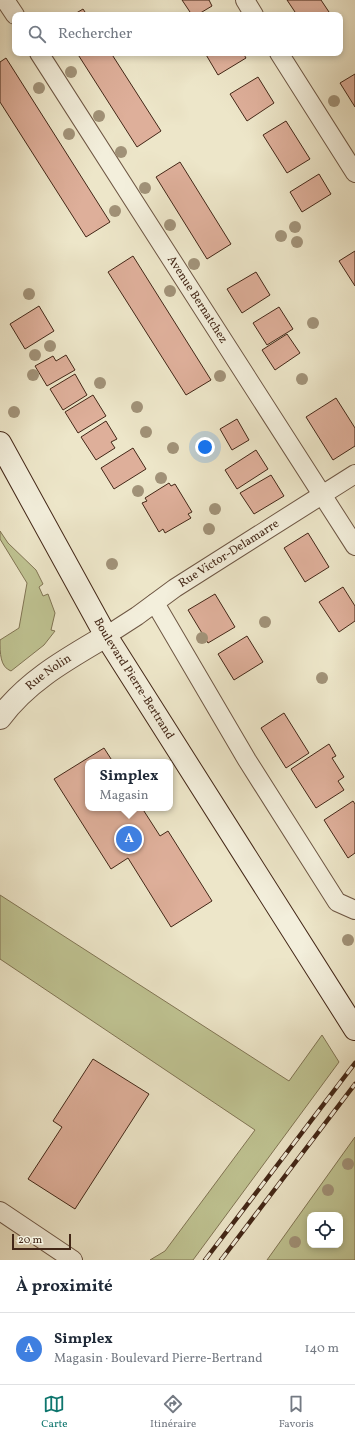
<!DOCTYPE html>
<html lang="fr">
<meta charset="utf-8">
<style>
body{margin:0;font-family:Vollkorn,serif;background:#f6f6f7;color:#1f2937}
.controls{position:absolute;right:12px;bottom:12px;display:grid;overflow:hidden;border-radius:8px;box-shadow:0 2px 6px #0003}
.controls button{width:36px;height:36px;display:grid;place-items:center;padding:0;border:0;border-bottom:1px solid #e0e1e3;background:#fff;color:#1f2937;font:20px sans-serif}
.scale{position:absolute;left:12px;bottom:10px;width:59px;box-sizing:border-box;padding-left:4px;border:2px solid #432717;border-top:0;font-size:11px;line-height:14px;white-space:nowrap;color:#432717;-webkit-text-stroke:3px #f3efdc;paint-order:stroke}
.you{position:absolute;left:205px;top:447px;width:14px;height:14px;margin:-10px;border:3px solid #fff;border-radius:50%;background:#1a73e8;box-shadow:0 0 0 6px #1a73e833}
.badge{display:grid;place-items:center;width:26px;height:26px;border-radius:50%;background:#0f766e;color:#fff;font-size:13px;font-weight:700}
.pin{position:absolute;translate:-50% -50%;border:2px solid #fff;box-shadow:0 1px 4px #0006}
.popup{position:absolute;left:85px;top:759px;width:88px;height:52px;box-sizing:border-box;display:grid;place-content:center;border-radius:8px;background:#fff;filter:drop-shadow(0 1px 3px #0005);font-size:13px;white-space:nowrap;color:#747a83}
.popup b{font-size:15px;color:#1f2937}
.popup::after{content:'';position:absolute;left:50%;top:100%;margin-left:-8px;border:8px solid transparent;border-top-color:#fff}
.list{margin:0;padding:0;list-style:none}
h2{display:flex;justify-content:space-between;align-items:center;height:52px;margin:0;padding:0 16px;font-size:17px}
h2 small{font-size:13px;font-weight:400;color:#747a83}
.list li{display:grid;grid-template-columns:26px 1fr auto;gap:12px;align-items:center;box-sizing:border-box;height:72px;padding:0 16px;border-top:1px solid #e0e1e3}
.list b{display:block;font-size:15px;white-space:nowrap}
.list p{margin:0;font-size:13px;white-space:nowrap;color:#747a83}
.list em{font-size:13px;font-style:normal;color:#747a83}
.icon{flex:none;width:22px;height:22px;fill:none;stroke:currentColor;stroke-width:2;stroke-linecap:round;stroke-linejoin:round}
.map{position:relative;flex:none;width:355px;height:1260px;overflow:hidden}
.search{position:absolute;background:#fff;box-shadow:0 2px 6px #0003;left:12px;right:12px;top:12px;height:44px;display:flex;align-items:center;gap:10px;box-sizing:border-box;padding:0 14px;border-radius:8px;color:#747a83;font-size:15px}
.sheet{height:124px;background:#fff}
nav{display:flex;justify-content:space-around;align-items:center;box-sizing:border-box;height:56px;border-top:1px solid #e0e1e3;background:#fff;font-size:11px;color:#747a83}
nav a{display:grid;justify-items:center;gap:2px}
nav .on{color:#0f766e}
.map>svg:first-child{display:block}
.green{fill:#bfc392;stroke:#817554;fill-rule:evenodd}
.building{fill:#deaf9a;stroke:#432717}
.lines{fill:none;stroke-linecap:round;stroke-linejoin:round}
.minor-casing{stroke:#6e5744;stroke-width:20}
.tertiary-casing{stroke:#6e5744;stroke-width:24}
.secondary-casing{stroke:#432717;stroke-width:24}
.minor{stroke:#f3efdc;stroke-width:18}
.tertiary{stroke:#f3efdc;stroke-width:22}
.secondary{stroke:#f3efdc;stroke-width:22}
.rail-casing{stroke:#432717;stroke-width:4.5}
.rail{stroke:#f3efdc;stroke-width:3;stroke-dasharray:9;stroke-linecap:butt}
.tree{fill:#a19278}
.labels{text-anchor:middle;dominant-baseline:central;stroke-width:3;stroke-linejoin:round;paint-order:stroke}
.street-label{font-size:12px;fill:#432717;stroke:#f3efdc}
</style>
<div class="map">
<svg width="355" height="1260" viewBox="0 0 355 1260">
<rect width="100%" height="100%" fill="#ede6c9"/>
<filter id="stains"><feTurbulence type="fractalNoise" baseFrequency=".005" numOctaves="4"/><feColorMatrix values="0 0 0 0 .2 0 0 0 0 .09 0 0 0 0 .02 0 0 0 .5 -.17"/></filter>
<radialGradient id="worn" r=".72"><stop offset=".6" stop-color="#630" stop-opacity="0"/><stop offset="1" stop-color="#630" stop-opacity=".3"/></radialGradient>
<path class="green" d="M0 531 8 543 36 570 43 584 39 587 43 596 48 594 55 613 51 630 55 631 44 645 11 671C0 667 0 653 0 640L19 628 27 583 0 539Z
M0 895 289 1081 322 1035 339 1062 193 1260H150L165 1251 255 1130 0 959Z
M355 1137V1260H267ZM310 1215H340V1245H310Z"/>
<path class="building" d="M182 0H209L212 6 197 15H192Z
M287 0H321L331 15H297Z
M83 9 87 15H73Z
M77 53H111L161 131 137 147Z
M205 53H243L246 58 218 75Z
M6 58 110 222 86 237 0 102V62Z
M355 74V107L340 83Z
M258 77 274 103 247 121 230 94Z
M286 121 310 159 287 173 263 135Z
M180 162 231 244 207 259 156 177Z
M319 174 331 194 302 212 290 192Z
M355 251V286L339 261Z
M133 256 211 380 186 395 108 272Z
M256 272 270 295 242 313 227 289Z
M39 306 54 331 25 349 10 324Z
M279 307 293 329 267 345 253 323Z
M287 334 300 353 275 370 262 350Z
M66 355 75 370 47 386 35 366 53 356 56 361Z
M75 374 87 395 63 410 50 389Z
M93 395 106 416 78 433 65 412Z
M336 398 355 428V446L333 460 306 417Z
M237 419 249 440 232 450 220 429Z
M106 421 117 439 111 442 115 448 96 460 81 437Z
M133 448 146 469 114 489 101 468Z
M256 450 268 469 237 489 225 470Z
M271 475 284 496 254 514 240 493Z
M169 483 171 486 175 484 192 512 188 514 191 518 165 533 163 529 159 532 142 503 147 501 145 498Z
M308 533 329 567 305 582 284 548Z
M343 587 355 606V621L339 632 319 602Z
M215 594 235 627 208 643 188 610Z
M247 636 263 662 234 680 218 654Z
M284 713 309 753 286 768 261 728Z
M329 744 336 756 332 758 344 777 338 781 344 790 316 808 291 769Z
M104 748 113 762H88V808H142L160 836 168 831 212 901 171 927 128 858 111 869 54 779Z
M353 801 355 804V853L348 858 324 820Z
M93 1059 149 1094 75 1209 28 1179 62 1127 53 1121Z"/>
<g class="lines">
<defs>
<g id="minor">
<path d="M5 0 15 15"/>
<path d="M245 0 254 15"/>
<path id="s1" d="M39 53 355 546"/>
<path d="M279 53 355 173"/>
<path d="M155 603 247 760 337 902 355 910"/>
<path id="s2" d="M106 636 137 616 175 588 355 474"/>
<path d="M0 1211 73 1260"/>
</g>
<g id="tertiary">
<path id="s3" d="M0 718C27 681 67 659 106 636"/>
</g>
<g id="secondary">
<path id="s4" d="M0 443 106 636 355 1029"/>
</g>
</defs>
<use href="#minor" class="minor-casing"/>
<use href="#tertiary" class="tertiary-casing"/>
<use href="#secondary" class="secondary-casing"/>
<use href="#minor" class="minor"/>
<use href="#tertiary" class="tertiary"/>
<use href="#secondary" class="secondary"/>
<defs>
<path id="rail" d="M205 1260 355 1063
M221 1260 355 1084"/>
</defs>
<use href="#rail" class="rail-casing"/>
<use href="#rail" class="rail"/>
</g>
<g class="tree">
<circle cx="71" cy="72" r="6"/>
<circle cx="39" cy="88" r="6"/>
<circle cx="334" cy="101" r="6"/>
<circle cx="99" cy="116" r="6"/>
<circle cx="69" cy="134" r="6"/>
<circle cx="121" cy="152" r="6"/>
<circle cx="145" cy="188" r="6"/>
<circle cx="115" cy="211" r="6"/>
<circle cx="170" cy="225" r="6"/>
<circle cx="295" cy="227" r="6"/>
<circle cx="281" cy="236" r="6"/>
<circle cx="297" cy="242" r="6"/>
<circle cx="194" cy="264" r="6"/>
<circle cx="170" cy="291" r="6"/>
<circle cx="29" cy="294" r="6"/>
<circle cx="313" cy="323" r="6"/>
<circle cx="50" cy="346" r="6"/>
<circle cx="35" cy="355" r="6"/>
<circle cx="33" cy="375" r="6"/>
<circle cx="220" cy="376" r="6"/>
<circle cx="302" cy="379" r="6"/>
<circle cx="100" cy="383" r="6"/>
<circle cx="137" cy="407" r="6"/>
<circle cx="14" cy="412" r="6"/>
<circle cx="146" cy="432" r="6"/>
<circle cx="173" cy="448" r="6"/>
<circle cx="161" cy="478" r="6"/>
<circle cx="138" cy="491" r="6"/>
<circle cx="215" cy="509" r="6"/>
<circle cx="209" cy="529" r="6"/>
<circle cx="112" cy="564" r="6"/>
<circle cx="265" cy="622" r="6"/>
<circle cx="202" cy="638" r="6"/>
<circle cx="322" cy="678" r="6"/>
<circle cx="348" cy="940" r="6"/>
<circle cx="348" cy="1164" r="6"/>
<circle cx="328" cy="1190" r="6"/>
<circle cx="295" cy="1242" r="6"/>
</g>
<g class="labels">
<g class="street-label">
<text stroke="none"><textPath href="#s1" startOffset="293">Avenue Bernatchez</textPath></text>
<text stroke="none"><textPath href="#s2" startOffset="148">Rue Victor-Delamarre</textPath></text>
<text stroke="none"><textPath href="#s3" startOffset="67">Rue Nolin</textPath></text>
<text stroke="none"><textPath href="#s4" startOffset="271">Boulevard Pierre-Bertrand</textPath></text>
</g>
</g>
<rect width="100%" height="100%" filter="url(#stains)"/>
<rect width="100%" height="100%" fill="url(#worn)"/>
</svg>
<div class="controls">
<button><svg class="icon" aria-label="locate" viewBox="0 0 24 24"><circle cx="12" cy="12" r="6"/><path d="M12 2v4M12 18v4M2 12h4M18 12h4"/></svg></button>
</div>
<div class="scale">20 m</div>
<div class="you"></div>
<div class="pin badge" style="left:129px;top:839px;background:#3f7fe0">A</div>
<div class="popup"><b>Simplex</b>Magasin</div>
<div class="search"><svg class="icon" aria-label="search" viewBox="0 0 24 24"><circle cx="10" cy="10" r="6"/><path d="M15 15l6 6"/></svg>Rechercher</div>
</div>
<section class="sheet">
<h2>À proximité<small></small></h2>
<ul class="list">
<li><span class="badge" style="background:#3f7fe0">A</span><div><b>Simplex</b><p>Magasin · Boulevard Pierre-Bertrand</p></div><em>140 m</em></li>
</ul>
</section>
<nav>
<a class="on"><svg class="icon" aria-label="map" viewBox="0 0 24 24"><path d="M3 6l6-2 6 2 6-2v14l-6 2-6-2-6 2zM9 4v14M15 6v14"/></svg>Carte</a>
<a><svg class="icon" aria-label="directions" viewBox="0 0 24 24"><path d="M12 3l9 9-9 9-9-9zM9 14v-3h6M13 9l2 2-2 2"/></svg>Itinéraire</a>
<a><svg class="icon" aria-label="saved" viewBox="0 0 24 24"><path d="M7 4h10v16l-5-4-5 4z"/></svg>Favoris</a>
</nav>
